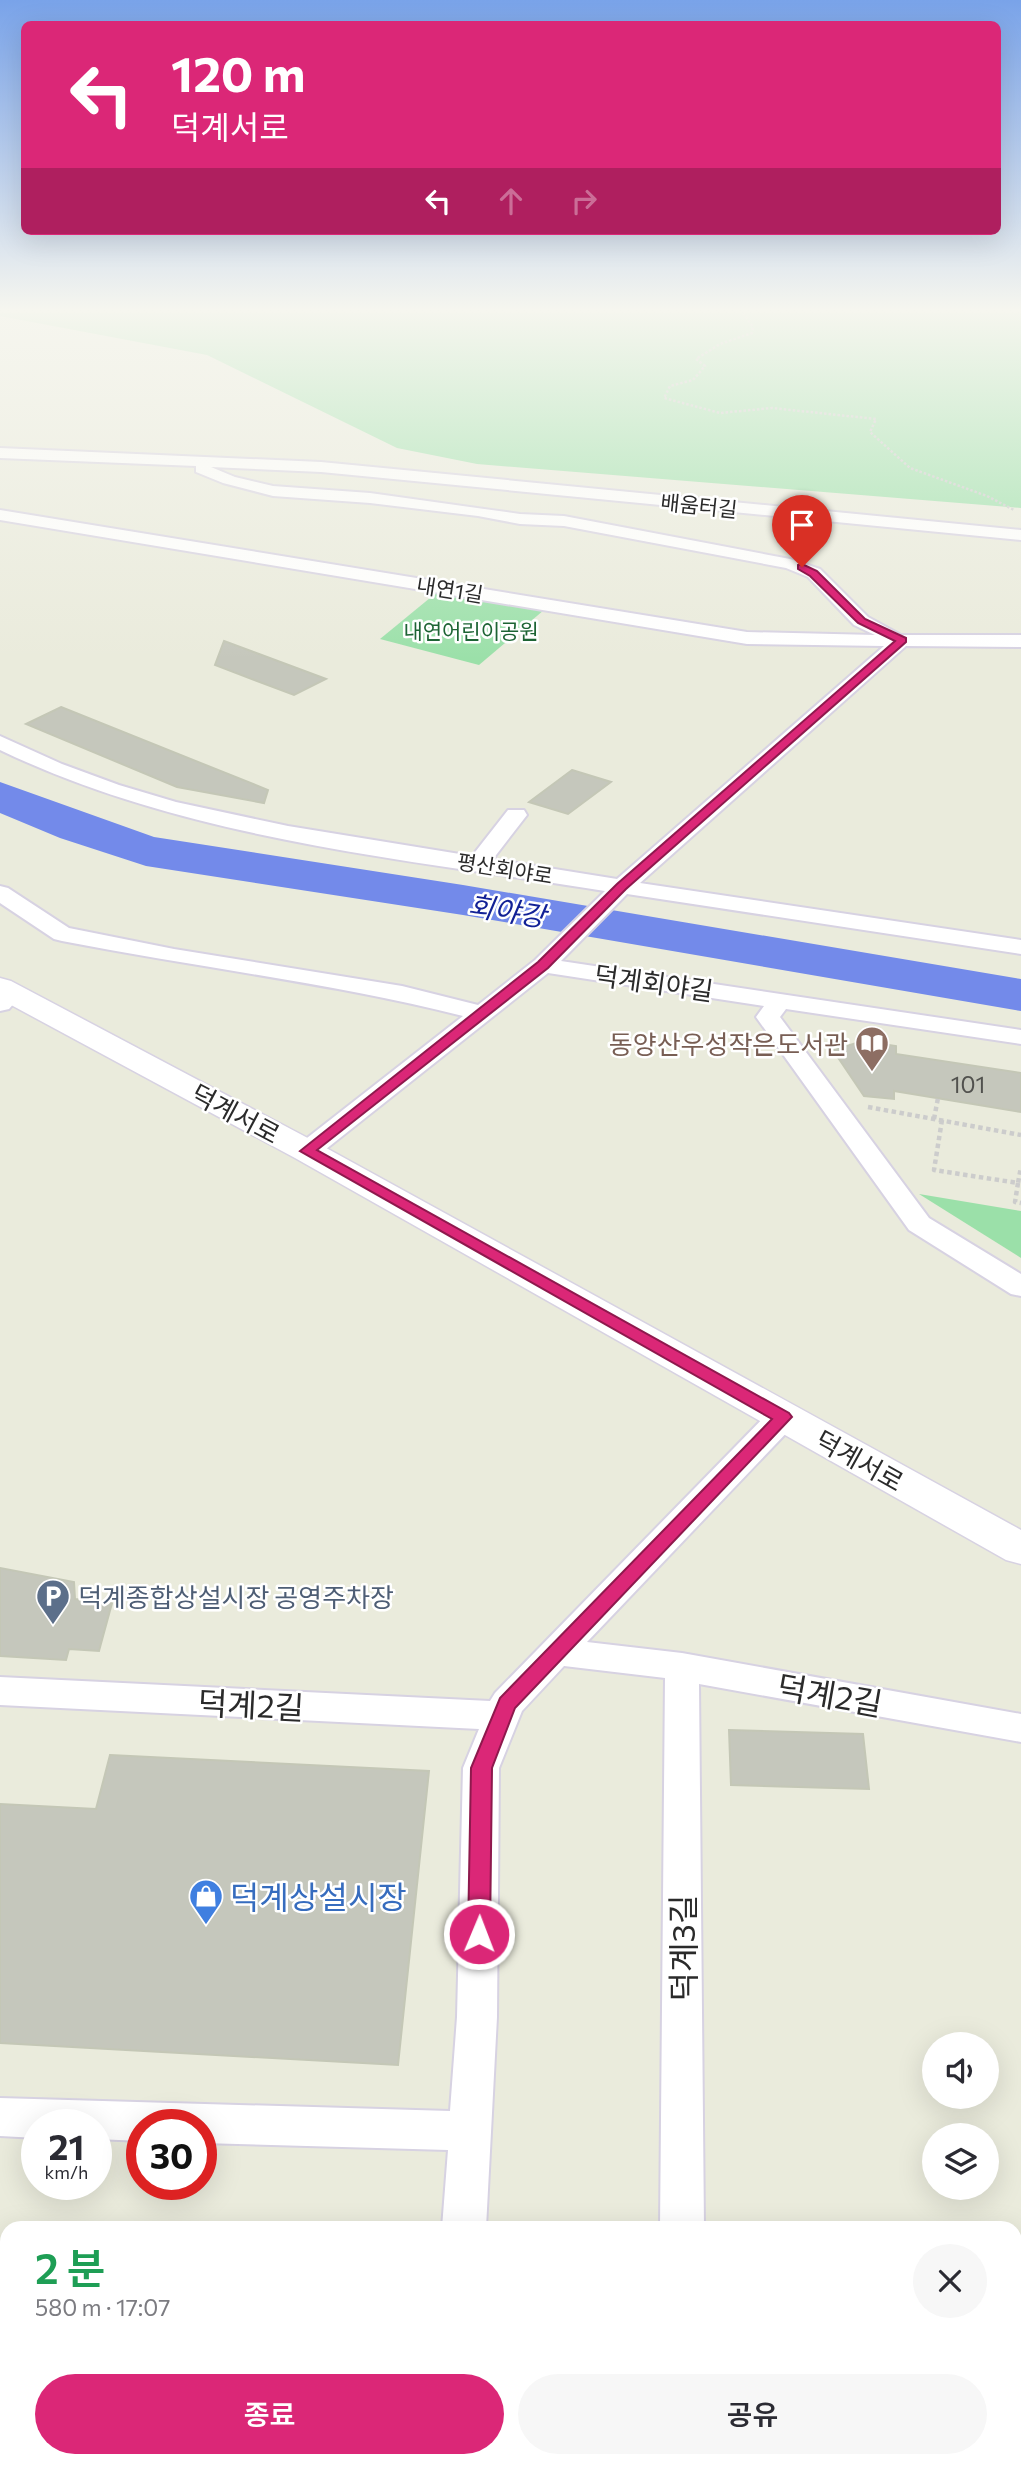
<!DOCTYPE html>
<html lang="ko">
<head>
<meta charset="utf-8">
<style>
  :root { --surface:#fff; --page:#f7f7f7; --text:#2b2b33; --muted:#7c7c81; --accent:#db2777 }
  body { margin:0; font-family:Commissioner,"Noto Sans KR",sans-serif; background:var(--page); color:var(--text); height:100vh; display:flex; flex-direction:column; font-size:26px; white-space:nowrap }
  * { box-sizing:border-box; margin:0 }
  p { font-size:23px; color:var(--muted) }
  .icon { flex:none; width:38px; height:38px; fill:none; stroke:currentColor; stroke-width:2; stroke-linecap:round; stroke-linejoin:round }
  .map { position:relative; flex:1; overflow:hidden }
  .side { position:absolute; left:0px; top:2221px; width:1022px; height:247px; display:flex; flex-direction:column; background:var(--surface); border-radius:21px 21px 0 0; box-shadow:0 7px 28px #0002 }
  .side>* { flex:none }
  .hud { position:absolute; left:21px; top:21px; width:980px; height:214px; border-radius:10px; box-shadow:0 7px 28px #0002; background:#db2777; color:#fff; overflow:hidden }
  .controls { position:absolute; left:922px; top:2032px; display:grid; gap:14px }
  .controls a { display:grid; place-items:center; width:77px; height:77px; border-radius:50%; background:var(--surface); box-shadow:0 7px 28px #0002; font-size:35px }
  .speed { position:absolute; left:21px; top:2109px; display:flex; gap:14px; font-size:35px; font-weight:700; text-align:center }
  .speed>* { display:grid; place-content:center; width:91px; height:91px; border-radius:50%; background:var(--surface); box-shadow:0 7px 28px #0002; line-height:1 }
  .speed small { font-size:18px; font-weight:400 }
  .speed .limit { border:10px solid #d22; background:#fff; color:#111 }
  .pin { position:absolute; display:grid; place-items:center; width:60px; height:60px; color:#fff; margin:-72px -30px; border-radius:50% 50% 50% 0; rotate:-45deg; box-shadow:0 0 7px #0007 }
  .pin .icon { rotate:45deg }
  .me { position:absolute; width:77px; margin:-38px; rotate:1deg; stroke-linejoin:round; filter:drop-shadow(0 0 5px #0008) }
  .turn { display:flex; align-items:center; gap:24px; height:147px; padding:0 35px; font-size:32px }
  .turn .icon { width:91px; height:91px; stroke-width:2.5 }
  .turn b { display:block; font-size:49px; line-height:60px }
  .lanes { display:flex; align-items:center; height:66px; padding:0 35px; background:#0003; justify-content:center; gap:35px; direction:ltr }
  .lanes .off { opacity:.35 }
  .round { display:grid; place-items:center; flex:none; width:74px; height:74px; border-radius:37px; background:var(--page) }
  .head { display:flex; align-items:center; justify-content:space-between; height:119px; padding:0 35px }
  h1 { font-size:42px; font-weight:600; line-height:52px; color:#1e9e55 }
  .primary-button { display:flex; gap:14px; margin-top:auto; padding:14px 35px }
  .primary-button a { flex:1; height:80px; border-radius:42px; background:var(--accent); color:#fff; font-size:28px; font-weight:600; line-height:80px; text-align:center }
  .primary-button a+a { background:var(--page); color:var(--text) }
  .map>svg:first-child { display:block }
  .green { fill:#9be0a9 }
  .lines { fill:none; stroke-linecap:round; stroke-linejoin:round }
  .river { fill:#738aea; fill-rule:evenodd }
  .building { fill:#c5c7bc; stroke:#c4c7b6; stroke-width:2 }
  .minor-casing { stroke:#d7d2e2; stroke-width:4 }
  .tertiary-casing { stroke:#d7d2e2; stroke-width:3 }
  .path-far1 { stroke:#ccc; stroke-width:2.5; stroke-dasharray:2.5 2; stroke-linecap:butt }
  .path { stroke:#ccc; stroke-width:4.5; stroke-dasharray:4.5 3.5; stroke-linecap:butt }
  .minor { fill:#fff; fill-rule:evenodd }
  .tertiary { fill:#fff; fill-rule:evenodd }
  .route { fill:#db2777; stroke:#8e194d; stroke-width:2 }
  .labels { text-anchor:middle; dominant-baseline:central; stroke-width:5; stroke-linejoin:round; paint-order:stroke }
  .far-street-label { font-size:21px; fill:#2a2a2a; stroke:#fff }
  .far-park-label { font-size:21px; fill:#1d6434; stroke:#fff }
  .number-label { font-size:23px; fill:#51514e }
  .street-label { font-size:26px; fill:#2a2a2a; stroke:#fff }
  .education-label { font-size:26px; fill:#785e54; stroke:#fff; text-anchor:end }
  .service-label { font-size:26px; fill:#4e5e75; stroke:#fff; text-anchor:start }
  .water-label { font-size:28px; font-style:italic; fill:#122196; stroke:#fff }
  .near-street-label { font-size:32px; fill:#2a2a2a; stroke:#fff }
  .near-shop-label { font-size:32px; fill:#366cbe; stroke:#fff; text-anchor:start }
</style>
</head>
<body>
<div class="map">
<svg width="1021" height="2467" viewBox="0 0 1021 2467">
  <rect width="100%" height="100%" fill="#eaebdc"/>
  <g class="green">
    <polygon points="0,313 1021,313 1021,508 477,464 397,448 207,355 0,316"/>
    <polygon points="436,593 544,610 479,665 380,639"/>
    <polygon points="919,1194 1021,1211 1021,1258"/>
  </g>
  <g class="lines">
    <polygon class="river" points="0,782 154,837 463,885 1021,979 1021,1011 463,915 146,866 60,838 0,813"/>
  </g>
  <g class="building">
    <polygon points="224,641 326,679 294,695 215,665"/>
    <polygon points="61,707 268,790 264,803 177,787 26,724"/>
    <polygon points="572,770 611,782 568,814 529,802"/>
    <polygon points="863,1041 896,1046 896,1054 1021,1073 1021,1112 894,1091 894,1099 864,1096 833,1050"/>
    <polygon points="0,1568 74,1582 75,1599 112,1603 99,1651 69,1649 66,1660 0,1656"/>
    <polygon points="729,1730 863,1734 869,1789 731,1785"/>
    <polygon points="110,1755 429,1771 398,2065 0,2043 0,1804 96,1809"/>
  </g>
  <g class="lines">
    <g class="minor-casing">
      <g id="minor">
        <path d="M0 448 321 462 1021 530V540L321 472 211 467 235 477 273 486 370 493 520 514 564 516 790 559 820 569 868 617 901 635H1021V647L906 646 640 883 1021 940V954L627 894 561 961 1021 1030V1044L786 1009 780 1017 929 1218 1021 1274V1296L1011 1294 909 1230 756 1017 764 1006 548 973 316 1157 307 1159 298 1157 294 1151 298 1145 463 1016C332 983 195 967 62 941L54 939 0 903V886L8 888 69 928 174 949 402 986 478 1005 535 960 605 891C401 858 188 840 0 750V736L62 764 119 785 176 802 288 826 472 856 508 810H524L527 815 493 859 617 879 884 646 747 644 0 520V510L747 632 875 635 854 625 808 577 786 568 564 526 520 524 478 516 370 503 273 496 223 483 196 472V466L0 458Z"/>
        <polygon points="11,986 20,988 23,993 9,1009 0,1011 0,990"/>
        <polygon points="783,1406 794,1409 798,1417 794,1425 587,1642 682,1653 1021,1714 1021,1742 699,1684 704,2228 660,2228 665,1678 564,1666 522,1711 499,1768 497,2017 486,2228 442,2228 448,2150 201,2143 201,2124 142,2124 142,2141 96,2139 96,2124 37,2124 37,2138 0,2136 0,2098 450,2111 457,2017 463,1768 479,1729 0,1705 0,1677 490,1701 495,1693 772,1409"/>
        <polygon points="426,2460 472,2460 473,2467 425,2467"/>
        <polygon points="659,2460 705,2460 706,2467 658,2467"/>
      </g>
    </g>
    <g class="tertiary-casing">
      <polygon id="tertiary" points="0,978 11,981 319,1144 1021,1530 1021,1564 1006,1560 295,1158 0,999"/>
    </g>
    <polyline class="path-far1" points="743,313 753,327 752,333 720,344 696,359 705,366 693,380 670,386 664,398 720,413 772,408 876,419 870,432 910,468 987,496 1014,510"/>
    <g class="path">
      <polyline points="868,1107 1021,1135"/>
      <polyline points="934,1119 938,1098"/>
      <polyline points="942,1120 934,1170 1018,1183 1021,1167"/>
      <polyline points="1018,1183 1015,1202 1021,1203"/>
    </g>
    <use href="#minor" class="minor"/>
    <use href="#tertiary" class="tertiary"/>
  </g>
  <linearGradient id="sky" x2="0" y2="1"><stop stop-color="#79a3e9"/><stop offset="0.47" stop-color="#f6f6ef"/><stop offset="1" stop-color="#f6f6ef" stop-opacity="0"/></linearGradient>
  <rect width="1021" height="659" fill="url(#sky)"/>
  <polygon class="route" points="802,564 817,571 865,619 906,638 906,642 626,889 548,968 317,1150 789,1413 792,1417 515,1708 492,1768 490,1934 486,1941 479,1944 471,1941 468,1934 471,1768 500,1698 772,1419 300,1151 538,962 617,884 895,641 858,623 810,576 798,569 798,565"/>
  <defs>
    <g id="library-pin" transform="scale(1.75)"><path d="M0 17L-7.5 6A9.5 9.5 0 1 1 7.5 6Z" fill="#8d6e63" stroke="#fff"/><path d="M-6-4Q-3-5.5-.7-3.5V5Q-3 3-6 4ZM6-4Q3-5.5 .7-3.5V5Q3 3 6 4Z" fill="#fff"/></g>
    <g id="parking-pin" transform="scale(1.75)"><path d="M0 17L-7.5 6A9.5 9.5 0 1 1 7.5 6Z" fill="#5c6f8a" stroke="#fff"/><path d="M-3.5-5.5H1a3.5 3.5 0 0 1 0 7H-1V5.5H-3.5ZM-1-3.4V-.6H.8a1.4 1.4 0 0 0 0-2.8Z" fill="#fff"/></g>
    <g id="shop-pin" transform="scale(1.75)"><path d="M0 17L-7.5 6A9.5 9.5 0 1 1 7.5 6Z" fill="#3f7fe0" stroke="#fff"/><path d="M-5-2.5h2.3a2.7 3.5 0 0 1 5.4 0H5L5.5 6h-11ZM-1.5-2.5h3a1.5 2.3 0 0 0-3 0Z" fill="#fff"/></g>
  </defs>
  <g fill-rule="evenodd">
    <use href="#library-pin" x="872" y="1043"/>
    <use href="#parking-pin" x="53" y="1596"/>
    <use href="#shop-pin" x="206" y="1896"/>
  </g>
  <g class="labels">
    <g class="far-street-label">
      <text transform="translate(699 505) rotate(6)">배움터길</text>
      <text transform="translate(450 589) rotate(9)">내연1길</text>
      <text transform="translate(505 868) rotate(9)">평산회야로</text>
    </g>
    <g class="far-park-label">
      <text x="471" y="630">내연어린이공원</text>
    </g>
    <g class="number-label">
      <text x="968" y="1084">101</text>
    </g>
    <g class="street-label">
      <text transform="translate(654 982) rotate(8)">덕계회야길</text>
      <text transform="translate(236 1113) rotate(28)">덕계서로</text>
      <text transform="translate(860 1460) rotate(29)">덕계서로</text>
    </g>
    <g class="education-label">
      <text x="848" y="1043">동양산우성작은도서관</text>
    </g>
    <g class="service-label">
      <text x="78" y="1596">덕계종합상설시장 공영주차장</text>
    </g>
    <g class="water-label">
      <text transform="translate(507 910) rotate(9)">회야강</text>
    </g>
    <g class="near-street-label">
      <text transform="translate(830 1694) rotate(10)">덕계2길</text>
      <text transform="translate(251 1704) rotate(3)">덕계2길</text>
      <text transform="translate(682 1948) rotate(-90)">덕계3길</text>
    </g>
    <g class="near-shop-label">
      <text x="230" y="1896">덕계상설시장</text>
    </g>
  </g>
</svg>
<div class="controls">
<a><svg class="icon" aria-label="sound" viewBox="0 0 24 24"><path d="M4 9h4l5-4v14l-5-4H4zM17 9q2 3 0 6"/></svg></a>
<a><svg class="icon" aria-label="layers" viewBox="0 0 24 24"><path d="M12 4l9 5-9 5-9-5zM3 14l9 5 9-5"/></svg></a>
</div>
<div class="speed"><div>21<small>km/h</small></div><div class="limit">30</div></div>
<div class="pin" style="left:802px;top:567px;background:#d93025"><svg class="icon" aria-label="arrive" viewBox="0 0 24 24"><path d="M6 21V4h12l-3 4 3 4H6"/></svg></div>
<svg class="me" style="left:479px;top:1934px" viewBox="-20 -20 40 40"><circle r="17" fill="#db2777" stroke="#fff" stroke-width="3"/><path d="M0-11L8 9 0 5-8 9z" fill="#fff"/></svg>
<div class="hud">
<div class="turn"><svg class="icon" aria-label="left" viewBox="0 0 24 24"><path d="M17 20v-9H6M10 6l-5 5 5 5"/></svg><div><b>120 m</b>덕계서로</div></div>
<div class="lanes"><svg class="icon" aria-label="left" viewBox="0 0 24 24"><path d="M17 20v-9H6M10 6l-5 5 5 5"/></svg><svg class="icon off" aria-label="ahead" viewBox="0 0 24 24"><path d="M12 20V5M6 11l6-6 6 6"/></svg><svg class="icon off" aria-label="right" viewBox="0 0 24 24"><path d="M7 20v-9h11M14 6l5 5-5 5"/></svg></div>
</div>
<section class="side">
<div class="head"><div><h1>2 분</h1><p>580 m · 17:07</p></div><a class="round"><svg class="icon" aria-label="close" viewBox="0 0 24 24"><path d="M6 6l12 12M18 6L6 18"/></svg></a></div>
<div class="primary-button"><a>종료</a><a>공유</a></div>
</section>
</div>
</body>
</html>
